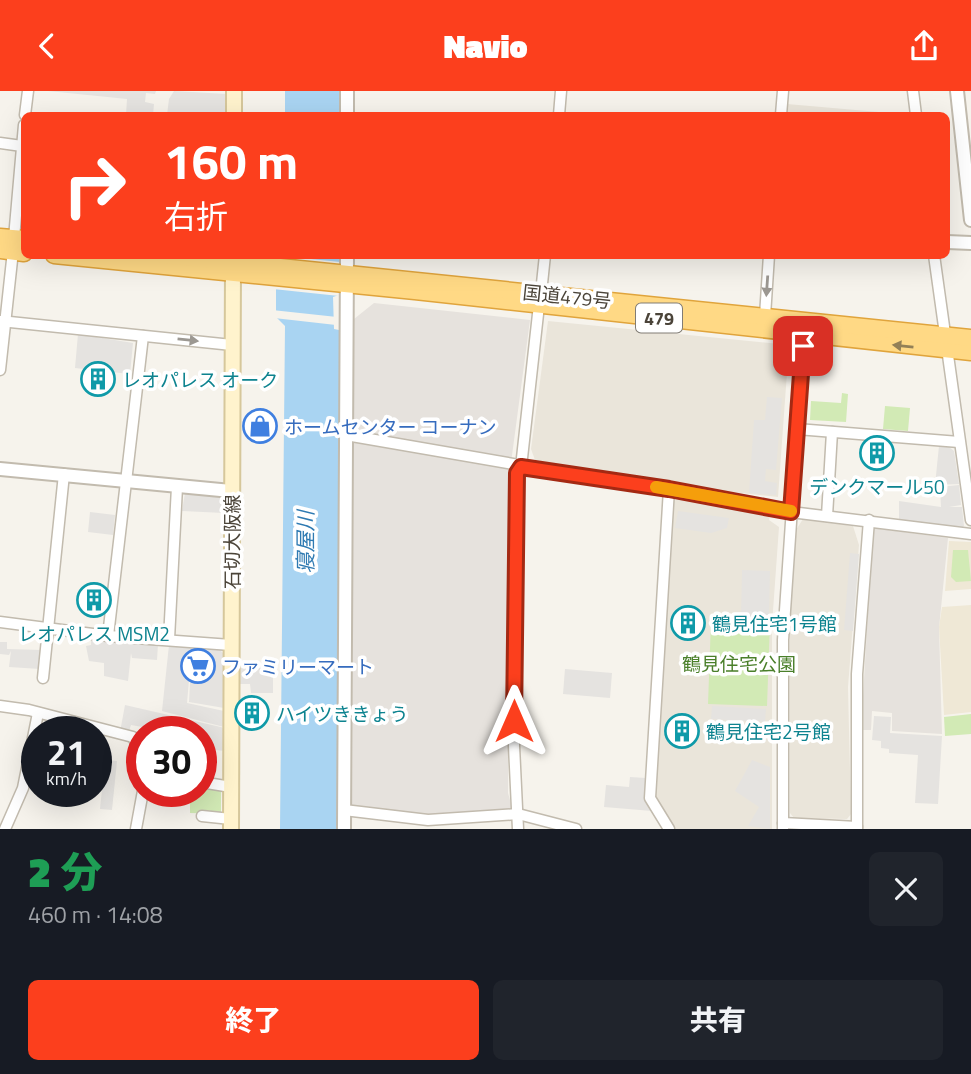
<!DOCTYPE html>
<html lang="ja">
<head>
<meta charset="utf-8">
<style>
  :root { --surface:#171b24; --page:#20242c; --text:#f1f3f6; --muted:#9ea1a6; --accent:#fc3f1d }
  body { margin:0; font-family:"Titillium Web","Noto Sans JP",sans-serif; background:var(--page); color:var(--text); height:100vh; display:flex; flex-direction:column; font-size:26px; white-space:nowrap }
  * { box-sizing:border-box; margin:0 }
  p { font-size:23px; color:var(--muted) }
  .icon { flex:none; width:38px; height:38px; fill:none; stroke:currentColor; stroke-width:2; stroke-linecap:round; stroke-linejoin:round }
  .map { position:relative; height:738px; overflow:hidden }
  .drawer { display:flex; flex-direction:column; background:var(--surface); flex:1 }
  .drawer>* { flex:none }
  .banner { position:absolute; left:21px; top:21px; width:929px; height:147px; border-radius:10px; box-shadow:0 7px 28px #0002; background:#fc3f1d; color:#fff; overflow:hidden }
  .speed { position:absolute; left:21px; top:625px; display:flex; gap:14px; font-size:35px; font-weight:700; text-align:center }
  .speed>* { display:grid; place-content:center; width:91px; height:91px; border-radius:50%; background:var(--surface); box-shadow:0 7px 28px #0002; line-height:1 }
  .speed small { font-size:18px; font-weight:400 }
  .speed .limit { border:10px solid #d22; background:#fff; color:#111 }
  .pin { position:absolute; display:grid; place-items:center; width:60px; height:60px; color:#fff; margin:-30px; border-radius:14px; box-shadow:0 4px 10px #0006 }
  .me { position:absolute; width:77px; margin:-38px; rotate:0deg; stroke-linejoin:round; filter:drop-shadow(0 0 5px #0008) }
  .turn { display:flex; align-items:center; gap:24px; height:147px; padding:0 28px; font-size:32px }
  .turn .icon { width:91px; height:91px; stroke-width:2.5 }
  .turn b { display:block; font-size:49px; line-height:60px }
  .round { display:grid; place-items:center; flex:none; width:74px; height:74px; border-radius:10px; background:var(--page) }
  .head { display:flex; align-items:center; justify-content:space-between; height:119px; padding:0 28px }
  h1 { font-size:42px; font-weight:800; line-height:52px; color:#1e9e55 }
  .action { display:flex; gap:14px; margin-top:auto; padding:14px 28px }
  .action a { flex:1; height:80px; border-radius:10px; background:var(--accent); color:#fff; font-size:28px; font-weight:800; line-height:80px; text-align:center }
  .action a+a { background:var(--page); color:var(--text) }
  header { display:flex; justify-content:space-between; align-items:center; height:91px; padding:0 28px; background:var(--accent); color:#fff; font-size:32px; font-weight:800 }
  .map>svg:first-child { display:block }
  .residential { fill:#eae5da }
  .industrial { fill:#e6e2dd }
  .education { fill:#efe8d6 }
  .green { fill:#d2eab5 }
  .parking { fill:#e5e3e0 }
  .water { fill:#a9d4f2 }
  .pier { fill:#f6f3ec }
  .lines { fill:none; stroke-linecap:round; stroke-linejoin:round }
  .minor-casing { stroke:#c2bbae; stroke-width:13 }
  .tertiary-casing { stroke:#c2bbae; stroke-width:16 }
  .secondary-casing { stroke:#d6c79b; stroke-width:18 }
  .trunk-casing { stroke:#e0a43c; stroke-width:19 }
  .minor { stroke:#fff; stroke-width:10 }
  .tertiary { stroke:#fff; stroke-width:12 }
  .secondary { stroke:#fff3cd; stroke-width:14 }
  .trunk { stroke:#ffd985; stroke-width:16 }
  .oneway { fill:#9c9892 }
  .oneway2 { fill:#938057 }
  .route-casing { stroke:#a42913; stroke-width:18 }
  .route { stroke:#fc3f1d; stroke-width:12 }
  .slow { stroke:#f59e0b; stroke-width:12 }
  .labels { text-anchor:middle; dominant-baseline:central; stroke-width:7; stroke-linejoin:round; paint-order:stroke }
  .shield { fill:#fff; stroke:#817c74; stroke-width:2 }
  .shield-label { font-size:18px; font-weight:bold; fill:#4b4439 }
  .street-label { font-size:19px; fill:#4b4439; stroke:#fff }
  .culture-label { font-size:19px; fill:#0d838f; stroke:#fff; text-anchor:start }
  .shop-label { font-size:19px; fill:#366cbe; stroke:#fff; text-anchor:start }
  .park-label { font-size:19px; fill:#4a7f2a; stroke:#fff }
  .water-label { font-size:21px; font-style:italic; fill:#2e7ab2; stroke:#fff }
</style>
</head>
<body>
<header><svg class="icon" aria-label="back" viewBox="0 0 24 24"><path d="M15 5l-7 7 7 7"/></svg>Navio<svg class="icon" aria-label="share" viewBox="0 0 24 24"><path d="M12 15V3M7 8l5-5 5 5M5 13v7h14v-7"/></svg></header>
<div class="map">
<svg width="971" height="738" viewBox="0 0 971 738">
  <rect width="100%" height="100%" fill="#f6f3ec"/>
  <g class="residential">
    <polygon points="787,13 913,24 786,24"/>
    <polygon points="548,230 789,254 778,406 705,398 535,369 531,358"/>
    <polygon points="682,408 770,421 769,429 779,436 772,534 772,738 675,738 654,706 671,410"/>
    <polygon points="803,428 853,435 859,454 848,596 851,723 847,728 794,727 790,722 790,528 796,439"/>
  </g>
  <g class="industrial">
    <polygon points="374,212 530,229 509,387 508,702 512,716 508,721 436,726 352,715 354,228"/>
    <polygon points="873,437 948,447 939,537 942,643 892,640 892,622 872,620 871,639 861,639"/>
  </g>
  <g class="education">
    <polygon points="949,450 971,451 971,498 945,500"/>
    <polygon points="971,514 971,621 944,624 939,536 942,516"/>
  </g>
  <g class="green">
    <polygon points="842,302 848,303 846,331 810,329 811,310 841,312"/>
    <polygon points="885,315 910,317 908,340 883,338"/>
    <polygon points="953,459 968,459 971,490 956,491 951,486"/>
    <polygon points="711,530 770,531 767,615 708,613"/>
    <polygon points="971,623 971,643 945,645 944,626"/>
    <polygon points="201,694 221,697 221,723 190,722 190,700 201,700"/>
  </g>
  <g class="parking">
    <polygon points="48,0 156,0 155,3 146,2 145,11 154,13 153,24 126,24 127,8"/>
    <polygon points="174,0 227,3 226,24 167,24 169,8"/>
    <polygon points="78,243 133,252 130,283 75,277"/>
    <polygon points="767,306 782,307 776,379 766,378 765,390 777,392 776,404 749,402 754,329 765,329"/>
    <polygon points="939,355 949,356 954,360 959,393 935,394"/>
    <polygon points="959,394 961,414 949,416 962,416 964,435 960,439 899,430 899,410 941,416 940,396"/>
    <polygon points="185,402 218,405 225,411 224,422 182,420"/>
    <polygon points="678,420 729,427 727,437 711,442 675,437"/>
    <polygon points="90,421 115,424 113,444 88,441"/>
    <polygon points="850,462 859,463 853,540 844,539"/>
    <polygon points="742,479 770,480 769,526 741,525"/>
    <polygon points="91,548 158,553 157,569 132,567 131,562 128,590 104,585 104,572 89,570 86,555 91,554"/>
    <polygon points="0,551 7,551 7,558 42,559 40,578 9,576 11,560 9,564 0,563"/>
    <polygon points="169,554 192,555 187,612 224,620 224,636 162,620"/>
    <polygon points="208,558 219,558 225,564 224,617 189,611 190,592 204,592"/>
    <polygon points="240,577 273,577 273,602 251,602 250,593 240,593"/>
    <polygon points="565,578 612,582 610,607 563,603"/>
    <polygon points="125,614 225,637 225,660 206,658 206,649 201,648 201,640 165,640 131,634 128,643 120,641"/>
    <polygon points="712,615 766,618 765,631 711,628"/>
    <polygon points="874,625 891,626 890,642 942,645 938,713 915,712 918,664 889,662 889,658 881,657 881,650 872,649"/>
    <polygon points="105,669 117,670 112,719 100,718"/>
    <polygon points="752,669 770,676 770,738 748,735 759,716 735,700"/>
    <polygon points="630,686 646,687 645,711 652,720 604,716 606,694 629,696"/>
  </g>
  <g class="water">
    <rect x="285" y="0" width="57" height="24"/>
    <polygon points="276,165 339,165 339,204 333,206 334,238 339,239 341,258 338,738 280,738 285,235 277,227 276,219"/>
  </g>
  <g class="pier">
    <polygon points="272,164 340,171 339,205 273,198"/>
    <polygon points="272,219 337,226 336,234 274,227"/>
  </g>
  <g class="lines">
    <g class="minor-casing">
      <g id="minor">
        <polyline points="913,0 916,24"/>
        <polyline points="25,24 28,0"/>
        <polyline points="559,24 561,0"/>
        <polyline points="781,24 783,0"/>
        <polyline points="0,52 22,55"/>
        <polyline points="14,147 24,34"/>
        <polyline points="934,164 971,429"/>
        <polyline points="541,202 545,164"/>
        <polyline points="765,225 769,164"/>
        <polyline points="0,230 232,254"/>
        <polyline points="0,279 13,160"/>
        <polyline points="797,338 959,351"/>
        <polyline points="346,344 791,421 971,443"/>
        <polyline points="669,398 650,707 669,738"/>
        <polyline points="827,425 832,341"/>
        <polyline points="0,531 108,545 231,554"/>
        <polyline points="108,545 143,245"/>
        <polyline points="169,548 177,396"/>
        <polyline points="43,587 64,383"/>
        <polyline points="0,615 29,619 133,646 142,665"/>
        <polyline points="201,691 231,696"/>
        <polyline points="344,719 428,729 518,723 576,738"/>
        <polyline points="202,725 231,728"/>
        <polyline points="783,732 857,736"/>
        <polyline points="5,738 23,697 38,622"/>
        <polyline points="136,738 143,700"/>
        <polyline points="518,738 514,655 517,382 521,376 539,214"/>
        <polyline points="783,738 783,549 804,240"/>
        <polyline points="857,738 857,583 869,429"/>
      </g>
    </g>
    <g class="tertiary-casing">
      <g id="tertiary">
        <polyline points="957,0 971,129"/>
        <polyline points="347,24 347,0"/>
        <polyline points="947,151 971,152"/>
        <polyline points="0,378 231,400"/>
        <polyline points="344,738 347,164"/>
      </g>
    </g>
    <g class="secondary-casing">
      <g id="secondary">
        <polyline points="234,24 234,0"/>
        <polyline points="231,738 233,172"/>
      </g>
    </g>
    <g class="trunk-casing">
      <g id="trunk">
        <polyline points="0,146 24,148"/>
        <polyline points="0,159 24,162"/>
        <polyline points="54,164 415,200 971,261"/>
        <polyline points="163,164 971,247"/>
      </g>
    </g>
    <use href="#minor" class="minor"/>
    <use href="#tertiary" class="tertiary"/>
    <use href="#secondary" class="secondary"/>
    <use href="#trunk" class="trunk"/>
  </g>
  <defs><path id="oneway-solid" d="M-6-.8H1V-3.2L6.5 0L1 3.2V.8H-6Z" transform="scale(1.75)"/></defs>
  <g class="oneway">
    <use href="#oneway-solid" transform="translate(767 195) rotate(94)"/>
    <use href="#oneway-solid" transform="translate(188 249) rotate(6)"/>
  </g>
  <use class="oneway2" href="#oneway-solid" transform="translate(903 255) rotate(-174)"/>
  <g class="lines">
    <g class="route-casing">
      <polyline id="route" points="514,630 517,382 521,376 669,398 791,421 803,255"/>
    </g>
    <use href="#route" class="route"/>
    <polyline class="slow" points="656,396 791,420"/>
  </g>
  <defs>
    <g id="building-ring" transform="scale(1.75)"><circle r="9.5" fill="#fff" stroke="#0f9aa8" stroke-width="1.5"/><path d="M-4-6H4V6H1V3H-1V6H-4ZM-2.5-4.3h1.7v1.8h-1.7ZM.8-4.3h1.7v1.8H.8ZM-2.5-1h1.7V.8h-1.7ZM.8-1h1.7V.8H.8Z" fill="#0f9aa8"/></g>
    <g id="shop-ring" transform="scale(1.75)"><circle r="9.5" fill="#fff" stroke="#3f7fe0" stroke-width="1.5"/><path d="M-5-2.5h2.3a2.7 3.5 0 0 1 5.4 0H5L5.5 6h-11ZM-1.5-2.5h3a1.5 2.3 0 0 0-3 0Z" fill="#3f7fe0"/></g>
    <g id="supermarket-ring" transform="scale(1.75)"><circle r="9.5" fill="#fff" stroke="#3f7fe0" stroke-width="1.5"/><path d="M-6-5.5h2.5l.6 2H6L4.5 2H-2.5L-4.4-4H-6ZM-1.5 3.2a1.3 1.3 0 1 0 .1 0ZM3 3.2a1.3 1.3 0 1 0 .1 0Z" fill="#3f7fe0"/></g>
  </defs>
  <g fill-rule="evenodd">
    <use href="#building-ring" x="98" y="288"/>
    <use href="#shop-ring" x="260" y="335"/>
    <use href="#building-ring" x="877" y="362"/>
    <use href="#building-ring" x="94" y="509"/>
    <use href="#building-ring" x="688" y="532"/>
    <use href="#supermarket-ring" x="198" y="575"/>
    <use href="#building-ring" x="252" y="622"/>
    <use href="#building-ring" x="682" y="640"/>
  </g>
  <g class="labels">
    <rect class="shield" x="636" y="212.5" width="46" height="29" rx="5"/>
    <g class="shield-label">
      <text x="659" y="227">479</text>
    </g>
    <g class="street-label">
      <text transform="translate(567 205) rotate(6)">国道479号</text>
      <text transform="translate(231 451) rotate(-90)">石切大阪線</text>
    </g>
    <g class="culture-label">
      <text x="122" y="288">レオパレス オーク</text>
      <text x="877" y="395" text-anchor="middle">デンクマール50</text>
      <text x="712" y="532">鶴見住宅1号館</text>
      <text x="94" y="542" text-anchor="middle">レオパレス MSM2</text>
      <text x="276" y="622">ハイツききょう</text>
      <text x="706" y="640">鶴見住宅2号館</text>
    </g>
    <g class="shop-label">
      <text x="284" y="335">ホームセンター コーナン</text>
      <text x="222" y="575">ファミリーマート</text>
    </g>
    <g class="park-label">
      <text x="739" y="572">鶴見住宅公園</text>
    </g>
    <g class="water-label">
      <text transform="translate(305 451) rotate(-90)">寝屋川</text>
    </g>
  </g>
</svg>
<div class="speed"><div>21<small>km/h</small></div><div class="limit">30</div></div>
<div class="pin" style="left:803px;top:255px;background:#d93025"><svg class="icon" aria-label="arrive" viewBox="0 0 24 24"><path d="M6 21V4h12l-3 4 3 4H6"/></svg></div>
<svg class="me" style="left:514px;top:630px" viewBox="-20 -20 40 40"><path d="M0-17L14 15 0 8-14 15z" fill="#fc3f1d" stroke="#fff" stroke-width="4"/></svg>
<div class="banner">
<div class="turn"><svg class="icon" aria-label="right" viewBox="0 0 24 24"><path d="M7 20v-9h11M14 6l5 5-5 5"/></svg><div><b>160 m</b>右折</div></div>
</div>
</div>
<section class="drawer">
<div class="head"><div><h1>2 分</h1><p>460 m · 14:08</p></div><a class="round"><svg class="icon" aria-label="close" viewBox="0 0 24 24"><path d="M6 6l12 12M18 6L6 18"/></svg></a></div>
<div class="action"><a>終了</a><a>共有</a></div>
</section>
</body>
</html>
